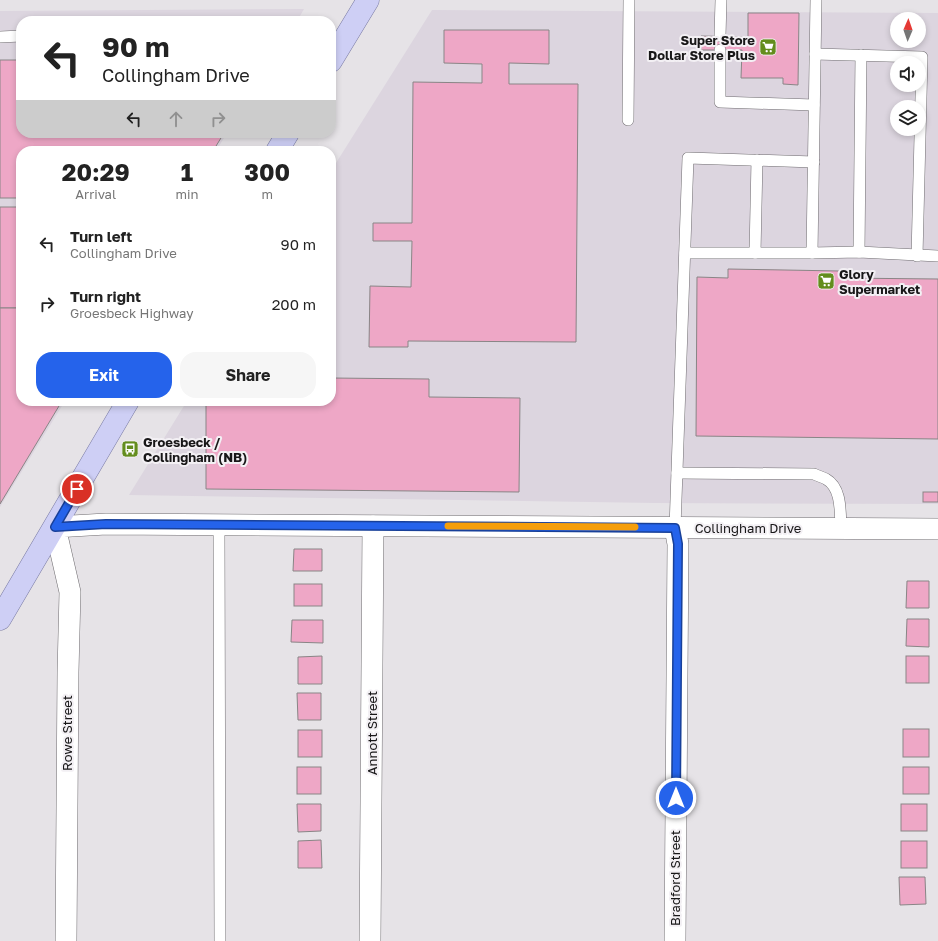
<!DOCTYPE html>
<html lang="en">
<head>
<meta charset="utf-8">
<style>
  :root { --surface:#fff; --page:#f6f6f6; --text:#222; --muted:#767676; --accent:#2563eb }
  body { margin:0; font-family:"Golos Text",sans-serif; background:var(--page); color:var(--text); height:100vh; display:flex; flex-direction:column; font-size:15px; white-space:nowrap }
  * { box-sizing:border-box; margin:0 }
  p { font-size:13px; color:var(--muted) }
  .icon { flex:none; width:22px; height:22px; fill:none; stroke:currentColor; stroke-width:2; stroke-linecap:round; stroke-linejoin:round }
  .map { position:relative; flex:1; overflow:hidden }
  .details { position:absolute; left:16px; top:146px; width:320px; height:260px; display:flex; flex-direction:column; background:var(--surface); border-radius:16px; box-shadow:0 2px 6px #0003 }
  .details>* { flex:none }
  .hud { position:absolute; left:16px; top:16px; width:320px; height:122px; border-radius:16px; box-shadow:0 2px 6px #0003; background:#fff; color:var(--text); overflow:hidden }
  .needle { width:26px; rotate:2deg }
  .fabs { position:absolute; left:890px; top:12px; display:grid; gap:8px }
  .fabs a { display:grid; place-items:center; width:36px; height:36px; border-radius:50%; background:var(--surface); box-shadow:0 2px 6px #0003; font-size:20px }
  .pin { position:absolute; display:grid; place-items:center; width:34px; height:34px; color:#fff; margin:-17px; border:2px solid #fff; border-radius:50%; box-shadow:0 1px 4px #0007 }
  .me { position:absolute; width:44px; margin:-22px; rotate:0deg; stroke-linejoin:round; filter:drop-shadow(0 0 3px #0008) }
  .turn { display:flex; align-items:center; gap:14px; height:84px; padding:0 20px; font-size:18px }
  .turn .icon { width:52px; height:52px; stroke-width:2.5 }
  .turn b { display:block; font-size:28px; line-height:34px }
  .lanes { display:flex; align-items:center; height:38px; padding:0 20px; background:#0003; justify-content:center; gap:20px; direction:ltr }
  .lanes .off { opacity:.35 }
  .eta { display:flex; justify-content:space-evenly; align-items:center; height:68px; text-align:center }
  .eta b { font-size:24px; font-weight:700; line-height:28px }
  .primary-button { display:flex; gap:8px; margin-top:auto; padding:8px 20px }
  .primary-button a { flex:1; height:46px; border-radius:16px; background:var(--accent); color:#fff; font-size:16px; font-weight:700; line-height:46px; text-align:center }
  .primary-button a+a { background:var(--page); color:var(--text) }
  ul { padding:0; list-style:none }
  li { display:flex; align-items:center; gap:12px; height:60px; padding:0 20px }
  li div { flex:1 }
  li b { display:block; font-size:15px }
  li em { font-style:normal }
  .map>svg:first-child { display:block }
  .built { fill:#dcd5df; fill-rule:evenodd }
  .building { fill:#eea7c6; stroke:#898586 }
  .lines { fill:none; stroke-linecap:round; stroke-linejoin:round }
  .lane-casing { stroke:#6f6c70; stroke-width:12 }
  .street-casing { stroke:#6f6c70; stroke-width:22 }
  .primary-casing { stroke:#797aa3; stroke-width:23 }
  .lane { stroke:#fff; stroke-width:11 }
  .street { stroke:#fff; stroke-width:21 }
  .primary { stroke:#cecff5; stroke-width:22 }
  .route-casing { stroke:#184099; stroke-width:10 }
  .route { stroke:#2563eb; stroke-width:7 }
  .slow { stroke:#f59e0b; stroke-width:7 }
  .labels { text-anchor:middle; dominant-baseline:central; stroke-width:4; stroke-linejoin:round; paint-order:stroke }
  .poi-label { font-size:13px; font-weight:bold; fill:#181718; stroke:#f3f0f4; text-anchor:start }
  .street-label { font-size:13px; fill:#181718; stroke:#f3f0f4 }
</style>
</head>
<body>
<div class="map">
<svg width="938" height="941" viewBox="0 0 938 941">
  <rect width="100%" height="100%" fill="#e6e3e7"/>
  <g class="built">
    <polygon points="304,9 297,21 21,21 21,133 227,133 216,151 21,151 21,401 65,401 0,507 0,11"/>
    <path d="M432 10 938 13V504L655 503 129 495 187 401H331V171ZM897 19H919V41H897ZM897 63H919V85H897ZM897 107H919V129H897Z"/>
  </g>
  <g class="building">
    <polygon points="748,13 799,13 798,85 783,84 783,78 741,78 742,50 701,50 701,36 748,37"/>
    <polygon points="444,30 549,30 549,64 509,63 509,84 578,84 576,342 408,341 408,347 369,347 370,286 411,287 412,241 373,241 373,223 412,223 413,82 482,83 482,64 444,63"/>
    <polygon points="0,60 21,60 21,133 224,133 213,151 21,151 21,198 0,198"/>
    <rect x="0" y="207" width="21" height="101"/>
    <polygon points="728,269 840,271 840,278 938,279 938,439 696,436 697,277 728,278"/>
    <polygon points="0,308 21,308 21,401 62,401 0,504"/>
    <polygon points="331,378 429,379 429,397 520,398 519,492 206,489 206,401 331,401"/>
    <rect x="923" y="492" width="15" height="10"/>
    <polygon points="294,549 322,549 322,571 293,571"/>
    <polygon points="907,581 929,581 929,608 906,608"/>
    <rect x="294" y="584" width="28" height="22"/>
    <polygon points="907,619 929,619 929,647 906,646"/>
    <polygon points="292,620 323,620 323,643 291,642"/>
    <polygon points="322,656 322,684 298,684 298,657"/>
    <rect x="906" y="656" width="23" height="27"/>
    <polygon points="297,693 321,693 321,720 298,720"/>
    <rect x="903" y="729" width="26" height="28"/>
    <rect x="298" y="730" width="24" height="27"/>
    <rect x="297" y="767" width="24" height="27"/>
    <rect x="903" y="767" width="26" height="27"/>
    <polygon points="297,804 321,804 321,831 298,832"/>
    <rect x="901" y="804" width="26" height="27"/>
    <polygon points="321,840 322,868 298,868 298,841"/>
    <rect x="901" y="841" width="26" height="27"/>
    <polygon points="899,877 925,877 926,904 900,905"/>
  </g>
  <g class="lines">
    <g class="lane-casing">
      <g id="lane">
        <polyline points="816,0 812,253 859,252 938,256"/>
        <polyline points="720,36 721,0"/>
        <polyline points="0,37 21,36"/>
        <polyline points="720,50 720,102 814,105"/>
        <polyline points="815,54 922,57 917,256"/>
        <polyline points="628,120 629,0"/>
        <polyline points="859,252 861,55"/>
        <polyline points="685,253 812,253"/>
        <polyline points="755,253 757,160"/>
        <path d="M677 473 814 474C818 476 822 477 826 479 842 488 840 512 841 528"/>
        <polyline points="219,525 220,941"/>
        <polyline points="675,528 688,158 814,162"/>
      </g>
    </g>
    <g class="street-casing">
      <g id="street">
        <polyline points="66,941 68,672 70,592 55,527 106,524 938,529"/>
        <polyline points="370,941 373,526"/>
        <polyline points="675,941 678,544 675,528"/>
      </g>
    </g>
    <g class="primary-casing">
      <g id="primary">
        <polyline points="331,61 368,0"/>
        <polyline points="277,151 288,133"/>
        <polyline points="0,619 128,401"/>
      </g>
    </g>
    <use href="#lane" class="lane"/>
    <use href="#street" class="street"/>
    <use href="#primary" class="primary"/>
  </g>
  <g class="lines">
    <g class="route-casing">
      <polyline id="route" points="77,489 55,527 106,524 675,528 678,544 676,798"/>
    </g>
    <use href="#route" class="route"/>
    <polyline class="slow" points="448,526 635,527"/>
  </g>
  <defs>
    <g id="supermarket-square" transform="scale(0.9)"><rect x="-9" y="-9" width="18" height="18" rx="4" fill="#638d1d" stroke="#f3f0f4"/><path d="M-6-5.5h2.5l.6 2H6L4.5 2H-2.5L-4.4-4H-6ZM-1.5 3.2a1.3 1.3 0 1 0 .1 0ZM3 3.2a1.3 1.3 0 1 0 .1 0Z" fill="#fff"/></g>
    <g id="bus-square" transform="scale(0.9)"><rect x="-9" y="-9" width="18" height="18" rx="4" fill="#638d1d" stroke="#f3f0f4"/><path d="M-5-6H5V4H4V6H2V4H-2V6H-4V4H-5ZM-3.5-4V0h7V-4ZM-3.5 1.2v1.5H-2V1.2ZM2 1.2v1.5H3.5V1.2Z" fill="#fff"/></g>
  </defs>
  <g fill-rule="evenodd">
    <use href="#supermarket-square" x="768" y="47"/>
    <use href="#supermarket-square" x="826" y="281"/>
    <use href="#bus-square" x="130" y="449"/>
  </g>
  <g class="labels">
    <g class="poi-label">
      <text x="755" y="40" text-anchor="end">Super Store<tspan x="755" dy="15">Dollar Store Plus</tspan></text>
      <text x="839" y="274">Glory<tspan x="839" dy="15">Supermarket</tspan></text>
      <text x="143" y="442">Groesbeck /<tspan x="143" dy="15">Collingham (NB)</tspan></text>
    </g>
    <g class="street-label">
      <text x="748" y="528">Collingham Drive</text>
      <text transform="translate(67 733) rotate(-90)">Rowe Street</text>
      <text transform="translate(372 733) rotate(-90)">Annott Street</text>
      <text transform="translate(675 878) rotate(-90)">Bradford Street</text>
    </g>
  </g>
</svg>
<div class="fabs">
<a><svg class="needle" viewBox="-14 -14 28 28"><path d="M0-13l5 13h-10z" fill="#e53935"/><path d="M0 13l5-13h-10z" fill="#767676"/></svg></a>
<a><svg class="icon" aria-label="sound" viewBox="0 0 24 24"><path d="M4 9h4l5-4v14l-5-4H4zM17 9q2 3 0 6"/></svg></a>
<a><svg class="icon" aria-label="layers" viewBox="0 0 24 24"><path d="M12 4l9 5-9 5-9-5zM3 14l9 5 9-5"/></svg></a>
</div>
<div class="pin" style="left:77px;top:489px;background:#d93025"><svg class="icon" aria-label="arrive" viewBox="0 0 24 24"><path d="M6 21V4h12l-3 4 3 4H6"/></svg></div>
<svg class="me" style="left:676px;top:798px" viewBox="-20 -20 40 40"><circle r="17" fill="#2563eb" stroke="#fff" stroke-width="3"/><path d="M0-11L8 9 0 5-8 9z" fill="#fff"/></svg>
<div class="hud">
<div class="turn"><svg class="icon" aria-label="left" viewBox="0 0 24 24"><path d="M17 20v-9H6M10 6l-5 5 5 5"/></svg><div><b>90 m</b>Collingham Drive</div></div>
<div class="lanes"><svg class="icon" aria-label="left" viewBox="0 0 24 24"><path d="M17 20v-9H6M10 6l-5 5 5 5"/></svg><svg class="icon off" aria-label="ahead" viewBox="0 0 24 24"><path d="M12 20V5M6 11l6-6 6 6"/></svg><svg class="icon off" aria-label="right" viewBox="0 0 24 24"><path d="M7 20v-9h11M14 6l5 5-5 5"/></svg></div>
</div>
<section class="details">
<div class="eta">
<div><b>20:29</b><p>Arrival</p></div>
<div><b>1</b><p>min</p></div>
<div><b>300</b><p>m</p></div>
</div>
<ul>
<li><svg class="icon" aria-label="left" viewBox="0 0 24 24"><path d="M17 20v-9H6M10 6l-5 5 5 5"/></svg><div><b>Turn left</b><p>Collingham Drive</p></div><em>90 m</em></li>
<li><svg class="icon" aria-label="right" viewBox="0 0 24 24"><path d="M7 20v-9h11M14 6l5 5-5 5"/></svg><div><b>Turn right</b><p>Groesbeck Highway</p></div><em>200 m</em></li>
</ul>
<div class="primary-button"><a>Exit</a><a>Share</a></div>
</section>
</div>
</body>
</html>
